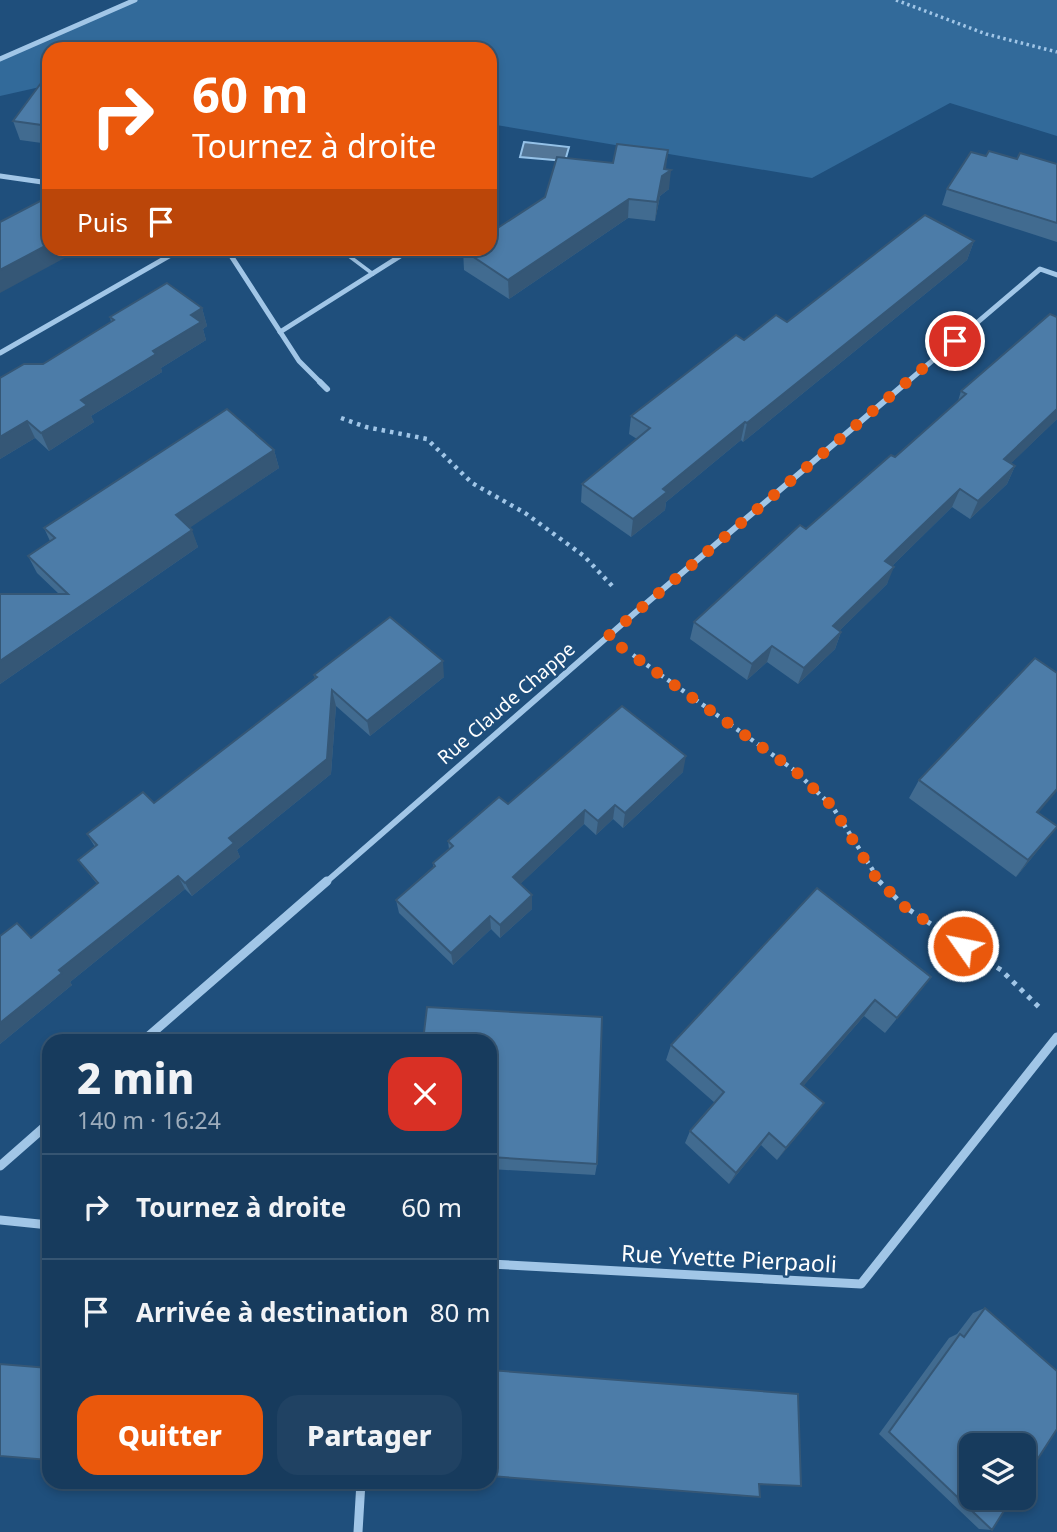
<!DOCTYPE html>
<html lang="fr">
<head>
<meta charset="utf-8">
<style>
  :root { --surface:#173b5d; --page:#204263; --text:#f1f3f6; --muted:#9eadbc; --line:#365572; --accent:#ea580c }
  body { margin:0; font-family:"Noto Sans",sans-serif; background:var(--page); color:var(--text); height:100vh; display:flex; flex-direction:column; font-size:26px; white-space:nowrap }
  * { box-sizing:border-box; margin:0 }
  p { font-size:23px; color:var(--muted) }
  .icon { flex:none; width:38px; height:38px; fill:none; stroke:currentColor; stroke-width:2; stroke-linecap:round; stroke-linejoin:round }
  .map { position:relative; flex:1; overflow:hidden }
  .side { position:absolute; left:42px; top:1034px; width:455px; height:455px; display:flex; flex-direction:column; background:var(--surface); border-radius:21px; box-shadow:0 4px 10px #0003,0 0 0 2px var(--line) }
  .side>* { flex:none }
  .hud { position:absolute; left:42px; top:42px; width:455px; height:214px; border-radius:21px; box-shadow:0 4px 10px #0003,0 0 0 2px var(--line); background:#ea580c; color:#fff; overflow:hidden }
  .buttons { position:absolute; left:959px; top:1433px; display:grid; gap:14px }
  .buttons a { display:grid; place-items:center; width:77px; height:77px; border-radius:14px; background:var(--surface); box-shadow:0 4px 10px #0003,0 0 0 2px var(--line); font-size:35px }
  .pin { position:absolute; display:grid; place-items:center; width:60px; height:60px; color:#fff; margin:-30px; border:4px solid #fff; border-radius:50%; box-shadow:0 2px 7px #0007 }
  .me { position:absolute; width:77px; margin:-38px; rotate:303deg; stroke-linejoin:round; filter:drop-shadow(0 0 5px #0008) }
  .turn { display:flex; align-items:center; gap:24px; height:147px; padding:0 35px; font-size:32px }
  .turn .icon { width:91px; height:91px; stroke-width:2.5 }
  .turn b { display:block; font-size:49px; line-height:60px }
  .then { display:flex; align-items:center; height:66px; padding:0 35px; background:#0003; gap:14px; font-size:26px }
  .round { display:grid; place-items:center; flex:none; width:74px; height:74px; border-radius:21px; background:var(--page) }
  .overview { display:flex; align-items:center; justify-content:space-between; height:119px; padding:0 35px }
  h1 { font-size:42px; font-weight:800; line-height:52px }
  .primary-button { display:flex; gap:14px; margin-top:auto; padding:14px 35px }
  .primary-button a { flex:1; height:80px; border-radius:21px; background:var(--accent); color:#fff; font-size:28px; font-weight:800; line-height:80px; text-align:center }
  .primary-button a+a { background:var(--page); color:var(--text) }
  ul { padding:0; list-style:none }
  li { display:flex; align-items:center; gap:21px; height:105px; padding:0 35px; border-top:2px solid var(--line) }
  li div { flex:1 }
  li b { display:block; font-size:26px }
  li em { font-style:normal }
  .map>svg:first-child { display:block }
  .green { fill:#326a9a }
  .water { fill:#537697; stroke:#95c2e8; stroke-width:2 }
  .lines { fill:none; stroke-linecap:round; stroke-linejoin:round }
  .path-far2 { stroke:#a1c6e7; stroke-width:3.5; stroke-dasharray:2.5 3.5; stroke-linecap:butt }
  .path-far1 { stroke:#a1c6e7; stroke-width:4.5; stroke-dasharray:3.5 5; stroke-linecap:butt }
  .path { stroke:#a1c6e7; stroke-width:5; stroke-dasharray:4.5 6; stroke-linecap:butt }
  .service { stroke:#a1c6e7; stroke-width:3.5 }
  .minor-far2 { stroke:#a1c6e7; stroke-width:5 }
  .minor-far1 { stroke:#a1c6e7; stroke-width:6 }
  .minor { stroke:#a1c6e7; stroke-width:9 }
  .wall { fill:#416b90 }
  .shaded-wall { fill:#355776 }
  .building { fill:#4c7ca8; stroke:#355776; stroke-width:2 }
  .route { stroke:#ea580c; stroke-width:12; stroke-dasharray:0 21.6 }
  .labels { text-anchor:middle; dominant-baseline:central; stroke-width:5; stroke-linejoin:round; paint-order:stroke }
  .street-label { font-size:19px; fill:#fff; stroke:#1f4f7c }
  .near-street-label { font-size:23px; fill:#fff; stroke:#1f4f7c }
</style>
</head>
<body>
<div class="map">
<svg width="1057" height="1532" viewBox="0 0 1057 1532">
  <rect width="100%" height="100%" fill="#1f4f7c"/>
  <polygon class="green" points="135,0 1057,0 1057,136 950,103 812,178 490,124 490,49 194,49 168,41 147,49 49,49 49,85 0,96 0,59"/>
  <polygon class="water" points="524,142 569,147 565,161 520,157"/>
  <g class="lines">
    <polyline class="path-far2" points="896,0 986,34 1057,52"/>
    <g class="path-far1">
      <polyline points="341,418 366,427 427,439 472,483 525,513 584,556 615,589"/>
      <polyline points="633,655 794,770 832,806 881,883"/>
    </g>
    <polyline class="path" points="879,881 905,907 1001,970 1042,1010"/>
    <g class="service">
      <polyline points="304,248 349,256 373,274"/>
      <polyline points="229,254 252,248"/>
    </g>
    <g class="minor-far2">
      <polyline points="0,59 135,0"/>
      <polyline points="0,176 49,183"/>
      <polyline points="226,248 299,361 322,384"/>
      <polyline points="280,332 402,255"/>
      <polyline points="0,353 183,248"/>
      <polyline points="905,384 1040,269 1057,275"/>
    </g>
    <g class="minor-far1">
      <polyline points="320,382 327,389"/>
      <polyline points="325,883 636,612 907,382"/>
    </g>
    <g class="minor">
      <polyline points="143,1041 327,881"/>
      <polyline points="0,1166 49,1123"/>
      <polyline points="0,1220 49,1225"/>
      <polyline points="490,1264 861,1284 1057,1037"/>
      <polyline points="358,1532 361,1482"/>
    </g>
  </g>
  <g class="wall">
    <polygon points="49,80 49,144 20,140 13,121"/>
    <polygon points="986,156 1057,164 1057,242 942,205 947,189"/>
    <polygon points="665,169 669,189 660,196 655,221 628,218 509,299 464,270 463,250"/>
    <polygon points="974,241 967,260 743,442 741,440 666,502 665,510 631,537 581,502 582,484 637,439 629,434 631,416 744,340"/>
    <polygon points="202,308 207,326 203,329 206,340 161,368 162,372 91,416 94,422 49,451 35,438 0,459 0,378 43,364 111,322 110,317"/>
    <polygon points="1057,317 1057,419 1011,463 1015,466 1007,484 970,519 952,507 892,566 887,584 839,631 841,632 835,649 798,684 767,662 747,680 690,639 694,622 895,457 958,401 961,391"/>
    <polygon points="274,450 279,468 190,527 198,547 0,684 0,594 59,594 37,573 28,556 50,541 44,528"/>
    <polygon points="314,675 444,677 370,736 336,706 331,774 237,850 240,857 192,896 185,889 70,982 72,985 0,1044 0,936 31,938 97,884 78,860 95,847 87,834 154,803 315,679"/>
    <polygon points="683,772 623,828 613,819 596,835 584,824 520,884 532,895 532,909 500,938 491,929 453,965 399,913 396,900 433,867 433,863 449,849 448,841 508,804"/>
    <polygon points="919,780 1039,813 1044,843 1016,877 909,798"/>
    <polygon points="931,977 885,1033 864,1016 803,1086 824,1103 777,1160 761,1145 729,1184 685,1143 690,1131 715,1103 666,1060 671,1045"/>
    <polygon points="490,1041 597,1164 595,1175 490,1169"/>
    <polygon points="985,1308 992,1530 979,1529 879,1434 949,1338 957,1334 973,1313"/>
    <polygon points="490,1370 801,1486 759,1484 760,1497 753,1497 490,1476"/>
  </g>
  <g class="shaded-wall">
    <polygon points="668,150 666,169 671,170 669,189 660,196 655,221 657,202"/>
    <polygon points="629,199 628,218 509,299 508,280"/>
    <polygon points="974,241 967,260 743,442 747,423"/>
    <polygon points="49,244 49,248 83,248 0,293 0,270"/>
    <polygon points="202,308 207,326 203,329 206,340 161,368 162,372 91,416 94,422 49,451 41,433 81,400 153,351 191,315"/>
    <polygon points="1057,409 1057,419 996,478 1004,459"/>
    <polygon points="27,421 35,438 0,459 0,437"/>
    <polygon points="745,422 741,440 666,502 665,510 631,537 633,519 663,489"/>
    <polygon points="274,450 279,468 182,533 176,515"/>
    <polygon points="1015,466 1007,484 970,519 978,501"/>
    <polygon points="960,489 952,507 879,579 885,561"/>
    <polygon points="192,530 198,547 0,684 0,661"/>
    <polygon points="894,567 887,584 827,643 833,626"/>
    <polygon points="841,632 835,649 798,684 804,668"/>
    <polygon points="772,646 767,662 747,680 752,664"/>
    <polygon points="443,661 444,677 370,736 367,721"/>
    <polygon points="332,690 336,706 331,774 237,850 240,857 192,896 185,883 229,838"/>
    <polygon points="686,756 683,772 623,828 625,813"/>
    <polygon points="1057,789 1057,791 1025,829 1037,812"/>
    <polygon points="615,805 613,819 596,835 598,821"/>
    <polygon points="585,810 584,824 513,891 513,877"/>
    <polygon points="1057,827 1044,843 1016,877 1028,860"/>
    <polygon points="178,876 185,889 70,982 72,985 0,1044 0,1023 59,970"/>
    <polygon points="532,895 532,909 500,938 500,925"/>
    <polygon points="490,916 491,929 453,965 451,953"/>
    <polygon points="875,1000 864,1016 793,1098 801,1084"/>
    <polygon points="824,1103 814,1116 777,1160 786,1148"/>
    <polygon points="769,1133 761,1145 729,1184 736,1173"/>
  </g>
  <g class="building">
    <polygon points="44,79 49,80 49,126 13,121"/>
    <polygon points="617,144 668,150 664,169 671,170 662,176 657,202 629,199 508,280 463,250 466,248 490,248 490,233 545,197 557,157 613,163"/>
    <polygon points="989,151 1017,159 1020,153 1057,164 1057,223 947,189 971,152 986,156"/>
    <polygon points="42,200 49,201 49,244 0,270 0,222"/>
    <polygon points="925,215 974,241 747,423 745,422 663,489 667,492 633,519 582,484 650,428 631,416 736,335 744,340 776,315 787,322"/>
    <polygon points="167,283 202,308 191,315 201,322 153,351 156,354 81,400 87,405 41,433 27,421 0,437 0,378 24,364 43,364 114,320 110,317"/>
    <polygon points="1050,314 1057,317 1057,409 1004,459 1015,466 978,501 960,489 885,561 894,567 833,626 841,632 804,668 772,646 752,664 694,622 800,525 806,529 891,455 895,457 966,394 961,391"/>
    <polygon points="227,409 274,450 176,515 192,530 0,661 0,594 68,594 28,556 55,538 44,528"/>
    <polygon points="390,617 443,661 367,721 332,690 327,759 229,838 234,843 185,883 178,876 59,970 62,973 0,1023 0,936 17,923 31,938 98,883 78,860 97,845 87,834 143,792 154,803 317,677 314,675"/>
    <polygon points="1035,658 1057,673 1057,789 1037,812 1057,826 1057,827 1028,860 919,780"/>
    <polygon points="622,706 686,756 625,813 615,805 598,821 585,810 513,877 532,895 500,925 490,916 451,953 396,900 435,866 433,863 453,846 448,841 499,797 508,804"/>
    <polygon points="817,888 931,977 897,1018 875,1000 801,1084 824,1103 786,1148 769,1133 736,1173 690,1131 724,1092 671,1045"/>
    <polygon points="427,1007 602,1017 597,1164 490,1157 490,1041 423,1041"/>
    <polygon points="985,1308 1057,1371 1057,1429 1024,1480 1024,1446 971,1446 971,1498 1012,1498 992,1530 889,1432 960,1334 964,1337"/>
    <polygon points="0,1364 49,1368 49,1460 0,1456"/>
    <polygon points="490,1370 798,1394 801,1486 759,1484 760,1497 490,1476"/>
  </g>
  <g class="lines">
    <polyline class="route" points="955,341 607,637 794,770 832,806 876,878 905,907 963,946"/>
  </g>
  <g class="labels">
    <g class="street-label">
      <text transform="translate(506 703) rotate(-41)">Rue Claude Chappe</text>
    </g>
    <g class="near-street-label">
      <text transform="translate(729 1258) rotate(3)">Rue Yvette Pierpaoli</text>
    </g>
  </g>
</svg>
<div class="buttons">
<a><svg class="icon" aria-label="layers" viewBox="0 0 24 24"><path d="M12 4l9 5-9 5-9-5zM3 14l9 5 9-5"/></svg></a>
</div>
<div class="pin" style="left:955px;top:341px;background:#d93025"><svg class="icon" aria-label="arrive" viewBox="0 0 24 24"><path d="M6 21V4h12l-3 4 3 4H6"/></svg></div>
<svg class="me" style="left:963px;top:946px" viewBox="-20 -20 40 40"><circle r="17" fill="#ea580c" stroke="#fff" stroke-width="3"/><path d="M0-11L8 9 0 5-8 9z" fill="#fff"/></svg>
<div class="hud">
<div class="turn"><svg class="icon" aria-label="right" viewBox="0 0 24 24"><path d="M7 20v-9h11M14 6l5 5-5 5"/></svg><div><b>60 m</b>Tournez à droite</div></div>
<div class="then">Puis<svg class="icon" aria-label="arrive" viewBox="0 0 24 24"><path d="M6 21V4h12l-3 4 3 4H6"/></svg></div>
</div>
<section class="side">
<div class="overview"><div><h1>2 min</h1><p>140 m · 16:24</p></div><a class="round" style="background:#d93025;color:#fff"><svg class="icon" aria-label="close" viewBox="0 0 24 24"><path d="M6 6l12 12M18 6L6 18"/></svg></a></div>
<ul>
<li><svg class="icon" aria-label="right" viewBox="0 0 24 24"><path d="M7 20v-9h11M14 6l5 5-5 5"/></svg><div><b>Tournez à droite</b></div><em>60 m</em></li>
<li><svg class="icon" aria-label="arrive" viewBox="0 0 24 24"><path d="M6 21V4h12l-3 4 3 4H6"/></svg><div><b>Arrivée à destination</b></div><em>80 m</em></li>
</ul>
<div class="primary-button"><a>Quitter</a><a>Partager</a></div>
</section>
</div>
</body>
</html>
